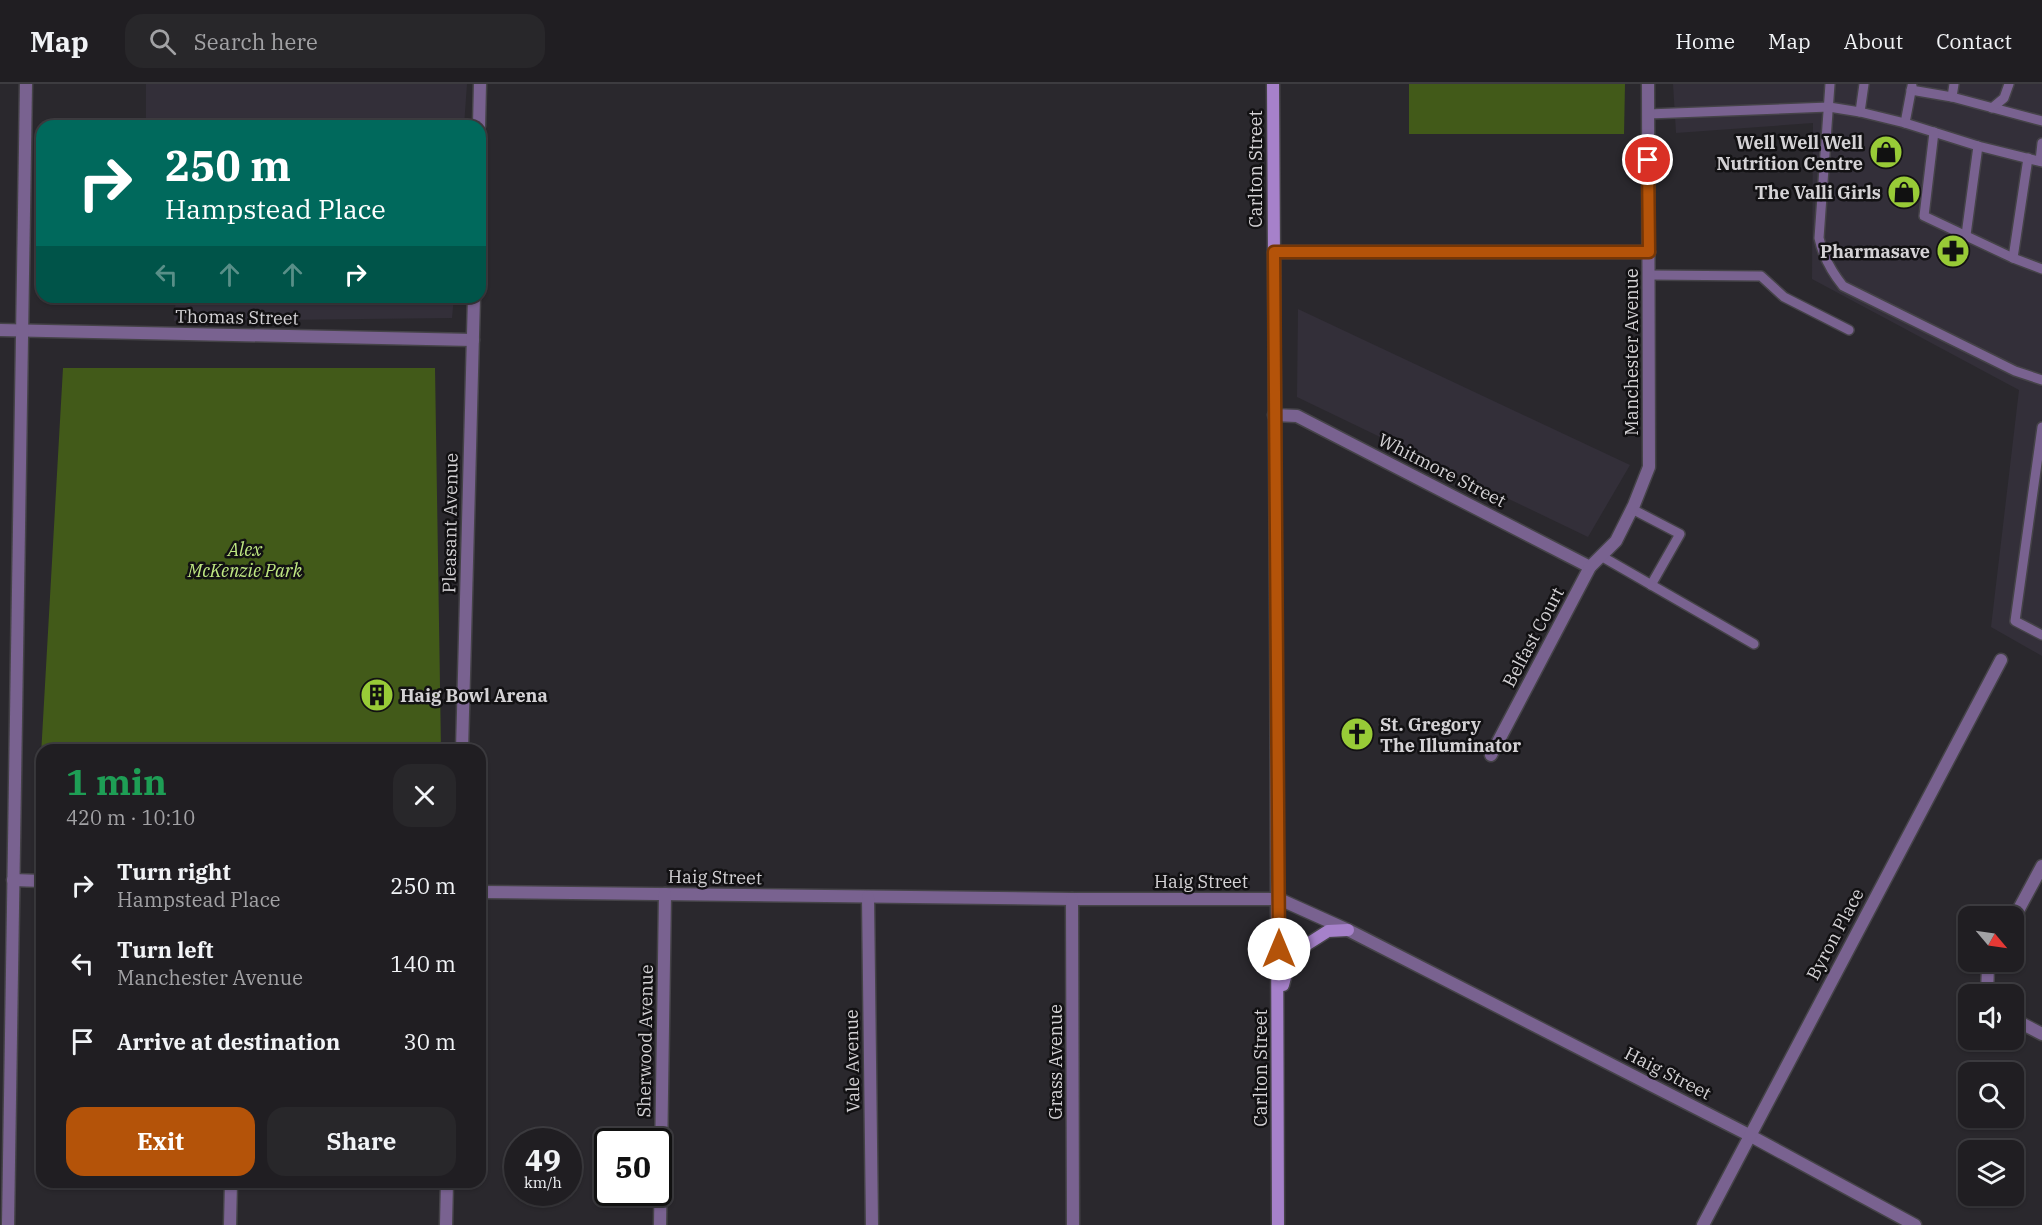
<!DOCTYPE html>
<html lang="en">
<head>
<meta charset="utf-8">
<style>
  :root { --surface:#201e22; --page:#28272a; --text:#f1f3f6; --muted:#a2a2a5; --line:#3d3c40; --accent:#b45309 }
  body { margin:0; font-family:"IBM Plex Serif",serif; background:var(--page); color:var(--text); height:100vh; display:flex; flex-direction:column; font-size:22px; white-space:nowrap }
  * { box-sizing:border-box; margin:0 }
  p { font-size:20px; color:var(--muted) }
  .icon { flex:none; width:33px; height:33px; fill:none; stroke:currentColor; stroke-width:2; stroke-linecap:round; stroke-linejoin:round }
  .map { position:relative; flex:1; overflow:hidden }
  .panel { position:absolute; left:36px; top:660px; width:450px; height:444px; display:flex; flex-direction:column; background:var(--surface); border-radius:18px; box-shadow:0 2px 4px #0004,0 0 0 2px var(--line) }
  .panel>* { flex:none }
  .guide { position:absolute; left:36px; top:36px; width:450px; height:183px; border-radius:18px; box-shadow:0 2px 4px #0004,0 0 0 2px var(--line); background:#00695c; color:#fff; overflow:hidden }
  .needle { width:39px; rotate:119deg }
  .controls { position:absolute; left:1958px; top:822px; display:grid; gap:12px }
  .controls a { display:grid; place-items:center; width:66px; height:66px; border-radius:12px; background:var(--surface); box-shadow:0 2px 4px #0004,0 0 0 2px var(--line); font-size:30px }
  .speed { position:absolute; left:504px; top:1044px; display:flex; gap:12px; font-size:30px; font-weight:700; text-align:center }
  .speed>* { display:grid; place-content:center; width:78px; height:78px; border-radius:50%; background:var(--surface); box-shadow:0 2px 4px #0004,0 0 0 2px var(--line); line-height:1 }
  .speed small { font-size:15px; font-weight:400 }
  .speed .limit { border:3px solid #111; border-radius:9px; background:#fff; color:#111 }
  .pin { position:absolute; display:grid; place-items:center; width:51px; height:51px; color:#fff; margin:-26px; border:3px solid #fff; border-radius:50%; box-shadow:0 2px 6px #0007 }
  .me { position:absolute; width:66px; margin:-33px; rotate:0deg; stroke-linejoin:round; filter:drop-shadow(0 0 4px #0008) }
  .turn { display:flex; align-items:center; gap:21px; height:126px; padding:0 30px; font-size:27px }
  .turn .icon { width:78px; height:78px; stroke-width:2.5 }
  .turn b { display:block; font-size:42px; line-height:51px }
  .lanes { display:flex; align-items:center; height:57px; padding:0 30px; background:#0003; justify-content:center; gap:30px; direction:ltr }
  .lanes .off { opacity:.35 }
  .round { display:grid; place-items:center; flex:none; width:63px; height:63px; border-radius:18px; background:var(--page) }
  .headline { display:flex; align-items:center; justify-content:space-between; height:102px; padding:0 30px }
  h1 { font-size:36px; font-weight:700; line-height:45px; color:#1e9e55 }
  .primary-button { display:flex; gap:12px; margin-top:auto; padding:12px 30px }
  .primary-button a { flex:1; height:69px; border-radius:18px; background:var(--accent); color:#fff; font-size:24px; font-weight:700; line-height:69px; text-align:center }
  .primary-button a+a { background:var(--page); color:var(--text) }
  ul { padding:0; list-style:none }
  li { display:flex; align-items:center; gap:18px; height:78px; padding:0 30px }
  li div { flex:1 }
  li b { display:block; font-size:22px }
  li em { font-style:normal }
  header { display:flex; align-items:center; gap:36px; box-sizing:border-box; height:84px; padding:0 30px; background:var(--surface); border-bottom:2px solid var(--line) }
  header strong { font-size:28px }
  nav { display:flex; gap:33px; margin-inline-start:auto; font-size:21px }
  .search { width:420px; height:54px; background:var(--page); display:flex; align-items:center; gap:15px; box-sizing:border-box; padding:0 21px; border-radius:18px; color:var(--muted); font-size:22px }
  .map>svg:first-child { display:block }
  .built { fill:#332f39 }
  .green { fill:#425a19 }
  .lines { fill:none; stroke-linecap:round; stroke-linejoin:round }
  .lane-casing { stroke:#454348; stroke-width:12 }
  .street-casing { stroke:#454348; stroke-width:15 }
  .secondary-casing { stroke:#454348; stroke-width:15 }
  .lane { stroke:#796290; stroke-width:9 }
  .street { stroke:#796290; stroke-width:12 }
  .secondary { stroke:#a681ca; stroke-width:12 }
  .route-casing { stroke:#753606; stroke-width:15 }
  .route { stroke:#b45309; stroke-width:10 }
  .labels { text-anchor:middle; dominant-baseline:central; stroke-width:5; stroke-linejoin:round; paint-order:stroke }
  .poi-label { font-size:18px; font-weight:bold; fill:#d4d2d5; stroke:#121113; text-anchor:end }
  .street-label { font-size:18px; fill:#d4d2d5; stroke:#121113 }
  .park-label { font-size:18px; font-style:italic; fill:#c0e983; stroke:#121113 }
</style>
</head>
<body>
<header>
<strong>Map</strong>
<div class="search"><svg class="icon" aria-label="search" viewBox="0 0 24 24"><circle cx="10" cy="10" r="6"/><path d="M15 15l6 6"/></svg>Search here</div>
<nav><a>Home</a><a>Map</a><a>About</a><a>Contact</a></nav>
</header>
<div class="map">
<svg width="2042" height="1141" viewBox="0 0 2042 1141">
  <rect width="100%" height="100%" fill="#2a282d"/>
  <g class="built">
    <polygon points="146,0 467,0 464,42 146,42"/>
    <polygon points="1673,0 2042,0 2042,572 1991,543 2019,306 1812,195 1813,39 1676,49"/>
    <polygon points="176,213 454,213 452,234 174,237"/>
    <polygon points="1298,225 1630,381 1588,453 1297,313"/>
  </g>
  <g class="green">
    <polygon points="1409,0 1625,0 1624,50 1409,50"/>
    <polygon points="63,284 435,284 441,666 42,666 42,777 35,777"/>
  </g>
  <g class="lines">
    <g class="lane-casing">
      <g id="lane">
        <path d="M1830 0 1819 154C1823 173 1831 187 1843 202L2015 287 2042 296"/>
        <polyline points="1911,6 1952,13 2042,37"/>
        <polyline points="1952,13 1954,0"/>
        <polyline points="1992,24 2004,14 2009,0"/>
        <polyline points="1860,28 1864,0"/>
        <polyline points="1648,30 1829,23 1860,28 1905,39 1978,62 2042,78"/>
        <polyline points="1905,39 1912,2"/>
        <polyline points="1934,48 1924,132 2013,174 2042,185"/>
        <polyline points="2040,77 2042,59"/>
        <polyline points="1966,151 1978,62"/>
        <polyline points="2013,174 2028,74"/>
        <polyline points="1649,191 1761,192 1784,213 1849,246"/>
        <polyline points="2042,343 2015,537 2042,551"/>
        <polyline points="1632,425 1680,450 1651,501"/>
        <polyline points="1601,472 1754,560"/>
      </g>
    </g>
    <g class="street-casing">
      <g id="street">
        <polyline points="479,42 480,0"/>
        <polyline points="1274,168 1649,168"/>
        <polyline points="0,246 473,256"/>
        <polyline points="1274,331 1297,332 1590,483"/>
        <polyline points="462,666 474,213"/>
        <polyline points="1491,671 1590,483 1616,457 1634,421 1649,383 1648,0"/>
        <polyline points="13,796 42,797"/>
        <polyline points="480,808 1072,815 1279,815 1348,846 1749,1051 1915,1141"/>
        <polyline points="868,813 872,1141"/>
        <polyline points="1072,815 1073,1141"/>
        <polyline points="2013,836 2042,782"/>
        <polyline points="1987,910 1988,882 1991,878"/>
        <polyline points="2013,935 2042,950"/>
        <polyline points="8,1141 26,0"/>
        <polyline points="230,1141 231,1098"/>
        <polyline points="446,1141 447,1098"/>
        <polyline points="660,1141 665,810"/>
        <polyline points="1703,1141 2001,576"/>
      </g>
    </g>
    <g class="secondary-casing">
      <g id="secondary">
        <path d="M1273 0C1275 380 1278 761 1278 1141"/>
        <polyline points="1283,901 1288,882 1306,861 1328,847 1348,846"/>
      </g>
    </g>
    <use href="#lane" class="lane"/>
    <use href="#street" class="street"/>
    <use href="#secondary" class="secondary"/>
  </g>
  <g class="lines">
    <g class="route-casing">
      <polyline id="route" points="1279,865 1274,168 1649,168 1648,76"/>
    </g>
    <use href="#route" class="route"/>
  </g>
  <defs>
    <g id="shop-disc" transform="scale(1.725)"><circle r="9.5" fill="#98cb37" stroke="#121113"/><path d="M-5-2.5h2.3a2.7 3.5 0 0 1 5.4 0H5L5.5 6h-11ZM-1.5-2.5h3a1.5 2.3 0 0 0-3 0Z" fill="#111"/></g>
    <g id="pharmacy-disc" transform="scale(1.725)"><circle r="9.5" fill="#98cb37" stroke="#121113"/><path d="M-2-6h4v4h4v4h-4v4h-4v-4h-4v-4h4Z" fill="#111"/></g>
    <g id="building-disc" transform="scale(1.725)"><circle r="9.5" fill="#98cb37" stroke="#121113"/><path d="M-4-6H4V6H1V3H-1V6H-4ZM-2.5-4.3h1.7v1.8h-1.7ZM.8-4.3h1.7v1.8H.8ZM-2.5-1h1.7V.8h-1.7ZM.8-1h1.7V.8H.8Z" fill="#111"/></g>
    <g id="church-disc" transform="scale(1.725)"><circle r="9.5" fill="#98cb37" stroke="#121113"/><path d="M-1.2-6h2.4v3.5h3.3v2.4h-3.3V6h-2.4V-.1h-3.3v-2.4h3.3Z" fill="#111"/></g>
  </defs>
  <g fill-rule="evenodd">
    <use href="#shop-disc" x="1886" y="68"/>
    <use href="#shop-disc" x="1904" y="108"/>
    <use href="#pharmacy-disc" x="1953" y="167"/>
    <use href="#building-disc" x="377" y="611"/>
    <use href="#church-disc" x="1357" y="650"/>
  </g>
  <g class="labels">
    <g class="poi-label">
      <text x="1863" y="58">Well Well Well<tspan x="1863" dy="21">Nutrition Centre</tspan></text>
      <text x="1881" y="108">The Valli Girls</text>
      <text x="1930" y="167">Pharmasave</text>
      <text x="400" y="611" text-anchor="start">Haig Bowl Arena</text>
      <text x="1380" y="640" text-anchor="start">St. Gregory<tspan x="1380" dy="21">The Illuminator</tspan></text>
    </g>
    <g class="street-label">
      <text transform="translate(1255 85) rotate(-90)">Carlton Street</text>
      <text transform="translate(237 233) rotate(1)">Thomas Street</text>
      <text transform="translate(1631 268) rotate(-90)">Manchester Avenue</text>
      <text transform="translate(1442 386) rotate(27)">Whitmore Street</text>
      <text transform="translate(450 439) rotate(-89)">Pleasant Avenue</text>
      <text transform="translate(1533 553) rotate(-62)">Belfast Court</text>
      <text transform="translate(715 793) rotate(1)">Haig Street</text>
      <text x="1201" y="797">Haig Street</text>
      <text transform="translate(1835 850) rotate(-62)">Byron Place</text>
      <text transform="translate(645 957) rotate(-89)">Sherwood Avenue</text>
      <text transform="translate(852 977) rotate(-91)">Vale Avenue</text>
      <text transform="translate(1055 978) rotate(-90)">Grass Avenue</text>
      <text transform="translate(1260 984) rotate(-90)">Carlton Street</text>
      <text transform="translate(1668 989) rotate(27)">Haig Street</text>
    </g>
    <g class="park-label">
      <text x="245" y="465">Alex<tspan x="245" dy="21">McKenzie Park</tspan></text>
    </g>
  </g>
</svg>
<div class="controls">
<a><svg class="needle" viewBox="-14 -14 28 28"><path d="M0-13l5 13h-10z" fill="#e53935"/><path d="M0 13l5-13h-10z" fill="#a2a2a5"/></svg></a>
<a><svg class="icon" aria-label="sound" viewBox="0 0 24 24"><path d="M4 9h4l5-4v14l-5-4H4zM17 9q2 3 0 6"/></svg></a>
<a><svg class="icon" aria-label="search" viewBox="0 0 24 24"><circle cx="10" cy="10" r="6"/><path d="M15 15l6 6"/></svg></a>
<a><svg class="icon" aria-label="layers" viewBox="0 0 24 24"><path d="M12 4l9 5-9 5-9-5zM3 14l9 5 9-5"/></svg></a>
</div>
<div class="speed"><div>49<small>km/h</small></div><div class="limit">50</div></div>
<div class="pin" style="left:1648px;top:76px;background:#d93025"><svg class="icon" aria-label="arrive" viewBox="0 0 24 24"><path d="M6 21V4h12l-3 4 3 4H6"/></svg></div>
<svg class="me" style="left:1279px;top:865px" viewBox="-20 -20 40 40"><circle r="19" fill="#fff"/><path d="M0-13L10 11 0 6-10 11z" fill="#b45309"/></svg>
<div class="guide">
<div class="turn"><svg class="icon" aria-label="right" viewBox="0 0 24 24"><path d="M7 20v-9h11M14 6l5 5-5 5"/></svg><div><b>250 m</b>Hampstead Place</div></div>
<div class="lanes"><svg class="icon off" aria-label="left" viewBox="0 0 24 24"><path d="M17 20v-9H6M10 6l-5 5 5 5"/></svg><svg class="icon off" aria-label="ahead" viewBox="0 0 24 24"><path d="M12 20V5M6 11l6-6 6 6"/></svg><svg class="icon off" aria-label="ahead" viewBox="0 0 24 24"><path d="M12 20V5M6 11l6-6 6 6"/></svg><svg class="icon" aria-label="right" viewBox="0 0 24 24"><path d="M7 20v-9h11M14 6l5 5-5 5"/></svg></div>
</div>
<section class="panel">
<div class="headline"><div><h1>1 min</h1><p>420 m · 10:10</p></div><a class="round"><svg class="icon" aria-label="close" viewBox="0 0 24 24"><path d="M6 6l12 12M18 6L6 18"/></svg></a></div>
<ul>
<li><svg class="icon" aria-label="right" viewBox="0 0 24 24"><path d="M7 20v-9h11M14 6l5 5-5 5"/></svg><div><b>Turn right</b><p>Hampstead Place</p></div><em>250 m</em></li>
<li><svg class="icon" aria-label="left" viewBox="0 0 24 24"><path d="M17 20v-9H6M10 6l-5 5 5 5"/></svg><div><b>Turn left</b><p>Manchester Avenue</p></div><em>140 m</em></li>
<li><svg class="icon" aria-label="arrive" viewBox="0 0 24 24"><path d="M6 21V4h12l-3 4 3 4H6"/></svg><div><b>Arrive at destination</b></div><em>30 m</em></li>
</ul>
<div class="primary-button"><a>Exit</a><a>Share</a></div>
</section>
</div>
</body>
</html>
